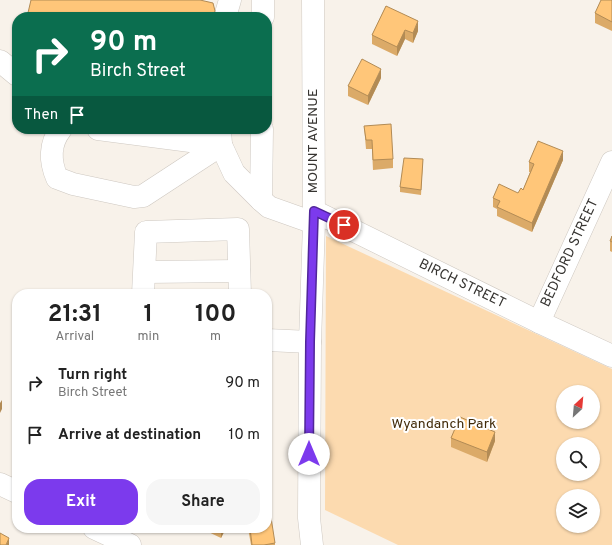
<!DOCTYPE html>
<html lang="en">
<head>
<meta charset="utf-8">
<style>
  :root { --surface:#fff; --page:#f6f6f6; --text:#222; --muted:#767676; --accent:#7c3aed }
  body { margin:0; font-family:Overpass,sans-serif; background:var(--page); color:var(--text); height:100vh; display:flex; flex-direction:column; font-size:15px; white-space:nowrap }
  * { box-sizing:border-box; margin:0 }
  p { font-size:13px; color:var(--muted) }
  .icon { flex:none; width:22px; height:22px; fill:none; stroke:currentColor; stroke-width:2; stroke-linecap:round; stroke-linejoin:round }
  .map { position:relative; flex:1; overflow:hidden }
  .panel { position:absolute; left:12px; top:289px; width:260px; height:244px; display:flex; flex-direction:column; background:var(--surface); border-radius:16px; box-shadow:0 1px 3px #0004 }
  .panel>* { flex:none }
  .guide { position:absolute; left:12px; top:12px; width:260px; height:122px; border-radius:16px; box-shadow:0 1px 3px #0004; background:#0b6e4f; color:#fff; overflow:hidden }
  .needle { width:26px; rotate:26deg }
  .fabs { position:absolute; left:556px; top:385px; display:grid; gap:8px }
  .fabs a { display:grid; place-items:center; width:44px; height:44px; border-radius:50%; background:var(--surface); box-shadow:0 1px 3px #0004; font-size:20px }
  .pin { position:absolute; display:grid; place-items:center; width:34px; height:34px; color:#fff; margin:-17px; border:2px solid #fff; border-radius:50%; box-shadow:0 1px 4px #0007 }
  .me { position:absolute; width:44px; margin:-22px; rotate:0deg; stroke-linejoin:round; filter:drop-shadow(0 0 3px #0008) }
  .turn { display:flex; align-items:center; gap:14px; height:84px; padding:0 12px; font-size:18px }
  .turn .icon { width:52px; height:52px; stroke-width:2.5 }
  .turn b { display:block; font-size:28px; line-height:34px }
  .then { display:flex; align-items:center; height:38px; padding:0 12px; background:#0003; gap:8px; font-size:15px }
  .eta { display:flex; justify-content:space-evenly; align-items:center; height:68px; text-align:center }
  .eta b { font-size:24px; font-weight:700; line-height:28px }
  .button { display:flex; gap:8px; margin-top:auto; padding:8px 12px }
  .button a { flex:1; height:46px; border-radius:16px; background:var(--accent); color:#fff; font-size:16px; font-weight:700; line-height:46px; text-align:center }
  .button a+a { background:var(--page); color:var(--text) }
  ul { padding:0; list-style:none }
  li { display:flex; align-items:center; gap:12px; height:52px; padding:0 12px }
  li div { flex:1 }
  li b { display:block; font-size:15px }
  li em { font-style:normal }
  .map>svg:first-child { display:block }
  .green { fill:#fcdaaf; fill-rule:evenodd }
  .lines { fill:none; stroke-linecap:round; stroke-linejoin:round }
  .minor-casing { stroke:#cec8c1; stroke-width:23 }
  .minor { stroke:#fff; stroke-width:22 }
  .wall { fill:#dbaa68 }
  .shaded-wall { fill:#b28b55 }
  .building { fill:#ffc679; stroke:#b28b55 }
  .route-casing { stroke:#51269a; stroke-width:10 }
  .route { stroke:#7c3aed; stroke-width:7 }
  .labels { text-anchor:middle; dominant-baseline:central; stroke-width:4; stroke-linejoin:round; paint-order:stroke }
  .street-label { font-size:14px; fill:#363431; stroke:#fff }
  .park-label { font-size:14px; fill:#422b09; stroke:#fff }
</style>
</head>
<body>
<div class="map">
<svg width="612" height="545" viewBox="0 0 612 545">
  <rect width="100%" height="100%" fill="#f8f2ea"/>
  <path class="green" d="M326 236 612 369V545H398L325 510ZM563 392H593V422H563ZM563 444H593V474H563ZM563 496H593V526H563Z"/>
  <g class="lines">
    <g class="minor-casing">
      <g id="minor">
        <polyline points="225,17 230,0"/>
        <polyline points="263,17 263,0"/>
        <polyline points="0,61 17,75"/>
        <path d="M61 129C49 144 50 162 57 178L73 184 134 197 143 196 221 145"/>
        <polyline points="98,129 221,145"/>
        <polyline points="220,129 221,145 234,173 261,200 269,207 314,223"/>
        <polyline points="261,200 262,129"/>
        <polyline points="314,211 539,322 612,356"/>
        <polyline points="145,272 239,271"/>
        <polyline points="143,294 146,232 238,229 240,294"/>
        <polyline points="539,322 612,162"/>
        <polyline points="267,340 310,342"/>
        <polyline points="0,484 17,492"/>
        <polyline points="94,528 130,545"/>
        <polyline points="312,545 309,518 310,342 314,223 313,0"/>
      </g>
    </g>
    <use href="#minor" class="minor"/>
  </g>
  <g class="wall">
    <polygon points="612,0 612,31 595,23 595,13"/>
    <polygon points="386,6 418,31 413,43 405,39 397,56 372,44 372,35"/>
    <polygon points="381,78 368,105 348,96 348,86"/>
    <polygon points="364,126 393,159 393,168 373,170 372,149 366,149"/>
    <polygon points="423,159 421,195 400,192 400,187"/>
    <polygon points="563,160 532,232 497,216 497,209 493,207 493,198 518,193 523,190 530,172 529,172 529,162"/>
    <polygon points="612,236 612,252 610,251 610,241"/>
    <polygon points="451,438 495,441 487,462 451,447"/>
    <polygon points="200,528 226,528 221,538"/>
    <polygon points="248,528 267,528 275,543 275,545 251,545"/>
  </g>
  <g class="shaded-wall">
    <polygon points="418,21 418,31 413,43 413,33"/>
    <polygon points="405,30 405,39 397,56 397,47"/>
    <polygon points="381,69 381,78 368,105 368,96"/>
    <polygon points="563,151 563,160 532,232 532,223"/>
    <polygon points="2,400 2,409 0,413 0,403"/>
    <polygon points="495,432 495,441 487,462 487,452"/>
    <polygon points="221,528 226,528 221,538"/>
    <polygon points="9,538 9,545 6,545"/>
  </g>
  <g class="building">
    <polygon points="31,0 200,0 213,3 215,11 213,17 27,17"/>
    <polygon points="601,0 612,0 612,22 595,13"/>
    <polygon points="386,6 418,21 413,33 405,30 397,47 372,35"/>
    <polygon points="362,59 381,69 368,96 348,86"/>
    <polygon points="391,124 393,159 373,160 372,140 366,140 364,126"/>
    <polygon points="538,141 563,151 532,223 497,207 500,201 493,198 499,184 518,193 521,188 523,190 534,164 529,162"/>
    <polygon points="404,158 423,159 421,190 400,187"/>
    <polygon points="612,236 612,242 610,241"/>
    <polygon points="460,417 495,432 487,452 451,438"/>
    <polygon points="270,511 275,543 264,545 252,545 250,528 267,528 267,512"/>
    <polygon points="0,533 9,538 6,545 0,545"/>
  </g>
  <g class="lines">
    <g class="route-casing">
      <polyline id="route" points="309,454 310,342 314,211 344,225"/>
    </g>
    <use href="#route" class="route"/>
  </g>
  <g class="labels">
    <g class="street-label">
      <text transform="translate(313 141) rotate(-90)">MOUNT AVENUE</text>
      <text transform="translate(570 253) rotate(-65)">BEDFORD STREET</text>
      <text transform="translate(462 284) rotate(26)">BIRCH STREET</text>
    </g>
    <g class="park-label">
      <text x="444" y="424">Wyandanch Park</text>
    </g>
  </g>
</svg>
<div class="fabs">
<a><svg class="needle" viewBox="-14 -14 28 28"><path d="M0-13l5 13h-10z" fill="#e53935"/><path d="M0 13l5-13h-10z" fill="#767676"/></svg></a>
<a><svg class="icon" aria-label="search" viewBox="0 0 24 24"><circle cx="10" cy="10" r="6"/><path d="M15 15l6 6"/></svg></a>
<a><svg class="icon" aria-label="layers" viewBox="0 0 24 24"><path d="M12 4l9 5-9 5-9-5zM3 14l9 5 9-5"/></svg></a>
</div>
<div class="pin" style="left:344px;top:225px;background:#d93025"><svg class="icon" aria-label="arrive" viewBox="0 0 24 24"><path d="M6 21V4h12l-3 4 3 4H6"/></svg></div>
<svg class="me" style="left:309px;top:454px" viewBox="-20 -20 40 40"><circle r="19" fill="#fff"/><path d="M0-13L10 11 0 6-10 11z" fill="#7c3aed"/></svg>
<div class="guide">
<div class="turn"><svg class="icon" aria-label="right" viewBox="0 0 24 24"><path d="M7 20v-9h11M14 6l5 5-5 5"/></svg><div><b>90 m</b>Birch Street</div></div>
<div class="then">Then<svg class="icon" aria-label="arrive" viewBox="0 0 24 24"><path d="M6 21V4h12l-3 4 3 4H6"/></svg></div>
</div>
<section class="panel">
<div class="eta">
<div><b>21:31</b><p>Arrival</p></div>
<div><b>1</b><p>min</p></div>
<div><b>100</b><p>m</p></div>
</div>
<ul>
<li><svg class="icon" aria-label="right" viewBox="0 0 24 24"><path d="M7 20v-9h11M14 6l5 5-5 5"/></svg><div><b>Turn right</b><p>Birch Street</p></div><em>90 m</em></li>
<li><svg class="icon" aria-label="arrive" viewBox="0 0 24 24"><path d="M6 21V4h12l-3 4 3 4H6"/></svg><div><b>Arrive at destination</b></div><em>10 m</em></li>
</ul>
<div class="button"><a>Exit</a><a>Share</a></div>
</section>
</div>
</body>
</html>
